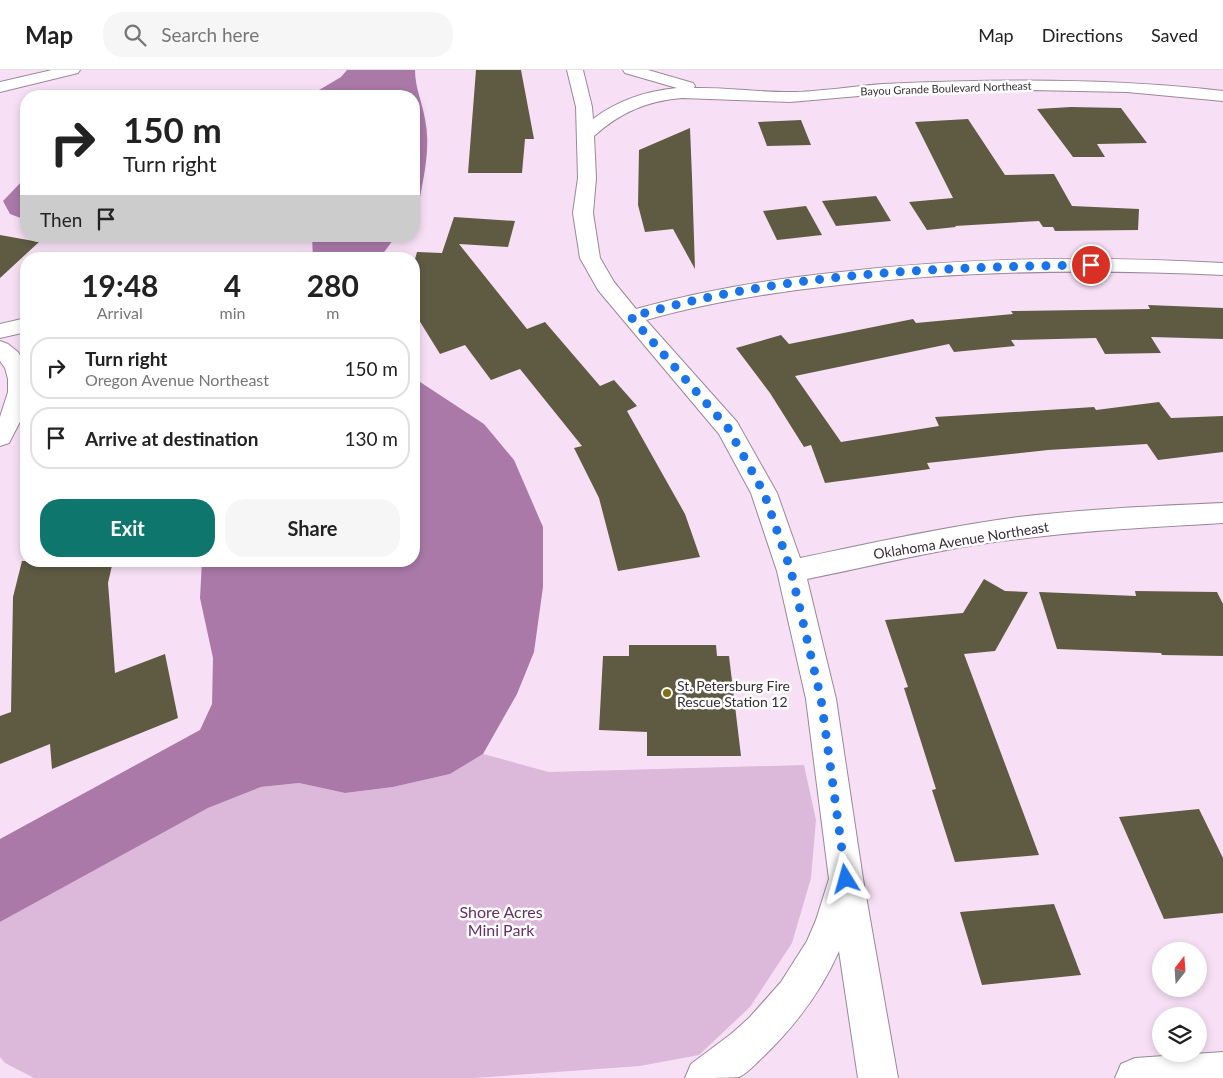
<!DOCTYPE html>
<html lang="en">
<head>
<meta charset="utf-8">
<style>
  :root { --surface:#fff; --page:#f6f6f6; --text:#222; --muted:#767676; --line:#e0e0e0; --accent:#0f766e }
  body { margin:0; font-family:Lato,sans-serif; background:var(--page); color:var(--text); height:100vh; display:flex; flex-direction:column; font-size:19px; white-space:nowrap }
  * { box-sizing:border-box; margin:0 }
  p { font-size:16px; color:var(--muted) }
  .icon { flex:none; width:28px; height:28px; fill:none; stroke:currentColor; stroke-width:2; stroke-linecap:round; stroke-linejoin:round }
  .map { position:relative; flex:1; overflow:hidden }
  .sheet { position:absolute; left:20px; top:182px; width:400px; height:315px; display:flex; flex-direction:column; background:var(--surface); border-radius:20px; box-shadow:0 2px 8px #0003 }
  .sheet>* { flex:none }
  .guide { position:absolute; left:20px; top:20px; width:400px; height:152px; border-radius:20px; box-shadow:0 2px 8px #0003; background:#fff; color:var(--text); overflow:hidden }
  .needle { width:32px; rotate:17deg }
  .fabs { position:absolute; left:1152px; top:872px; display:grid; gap:10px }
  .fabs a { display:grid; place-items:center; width:55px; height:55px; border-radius:50%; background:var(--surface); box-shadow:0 2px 8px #0003; font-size:25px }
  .pin { position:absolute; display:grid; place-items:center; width:42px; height:42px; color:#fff; margin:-21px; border:2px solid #fff; border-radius:50%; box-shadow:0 1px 5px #0007 }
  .me { position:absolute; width:55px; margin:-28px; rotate:352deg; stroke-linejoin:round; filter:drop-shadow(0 0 4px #0008) }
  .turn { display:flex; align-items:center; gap:18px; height:105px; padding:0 20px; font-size:22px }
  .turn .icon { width:65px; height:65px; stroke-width:2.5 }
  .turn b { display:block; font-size:35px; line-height:42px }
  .then { display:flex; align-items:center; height:48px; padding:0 20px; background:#0003; gap:10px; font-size:19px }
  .eta { display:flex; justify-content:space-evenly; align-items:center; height:85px; text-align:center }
  .eta b { font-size:30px; font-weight:700; line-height:35px }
  .cta { display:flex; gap:10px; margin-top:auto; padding:10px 20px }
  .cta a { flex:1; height:58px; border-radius:20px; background:var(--accent); color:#fff; font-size:20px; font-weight:700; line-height:58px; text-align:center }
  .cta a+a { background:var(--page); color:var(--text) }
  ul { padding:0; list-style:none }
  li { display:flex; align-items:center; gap:15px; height:62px; margin:0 10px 8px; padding:0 10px; border:2px solid var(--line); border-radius:20px }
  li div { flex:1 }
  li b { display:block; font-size:19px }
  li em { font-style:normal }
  header { display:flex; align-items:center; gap:30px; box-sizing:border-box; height:70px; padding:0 25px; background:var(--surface); border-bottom:1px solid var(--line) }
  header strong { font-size:24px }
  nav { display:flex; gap:28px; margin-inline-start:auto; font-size:18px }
  .search { width:350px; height:45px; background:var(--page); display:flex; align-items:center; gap:12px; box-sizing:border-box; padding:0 18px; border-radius:20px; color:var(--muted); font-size:19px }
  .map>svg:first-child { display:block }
  .green { fill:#dcb9da }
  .water { fill:#aa79a8 }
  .building { fill:#5f5a42 }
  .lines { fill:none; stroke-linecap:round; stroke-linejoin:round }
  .minor-casing { stroke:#9b879a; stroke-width:2 }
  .tertiary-casing { stroke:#9b879a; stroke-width:2 }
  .minor { fill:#fff; fill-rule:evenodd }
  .tertiary { fill:#fff; fill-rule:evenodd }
  .route { stroke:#1a73e8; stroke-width:9; stroke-dasharray:0 16.2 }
  .poi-dot { fill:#827010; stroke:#fff; stroke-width:2 }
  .labels { text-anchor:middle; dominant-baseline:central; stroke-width:5; stroke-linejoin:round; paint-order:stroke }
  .far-street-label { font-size:11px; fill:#362d35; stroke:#fff }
  .street-label { font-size:14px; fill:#362d35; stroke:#fff }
  .poi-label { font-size:14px; fill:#362d35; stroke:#fff; text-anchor:start }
  .near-park-label { font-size:16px; fill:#692d69; stroke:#fff }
</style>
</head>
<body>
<header>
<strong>Map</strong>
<div class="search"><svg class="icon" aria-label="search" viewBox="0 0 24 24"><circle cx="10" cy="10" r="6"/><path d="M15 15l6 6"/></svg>Search here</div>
<nav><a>Map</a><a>Directions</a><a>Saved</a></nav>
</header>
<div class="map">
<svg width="1223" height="1008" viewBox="0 0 1223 1008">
  <rect width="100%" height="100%" fill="#f7e0f5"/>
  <polygon class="green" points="483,684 549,702 804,695 816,750 811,808 792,873 750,937 699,985 640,996 474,1008 34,1008 5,993 0,987 0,852 208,738 261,717 299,713 345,723 393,717 450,704"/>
  <g class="water">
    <path d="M347 0H415C415 17 422 32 425 49 431 77 424 105 419 133L414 140V26H309L341 7Z"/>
    <polygon points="26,107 26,150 10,144 3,131"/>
    <polygon points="312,166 396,166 379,189 313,189"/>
    <polygon points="414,308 484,354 514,390 543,457 543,517 534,582 517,624 483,684 450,704 393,717 345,723 299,713 261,717 208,738 0,852 0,769 200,660 212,634 213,588 200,528 202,491 414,491"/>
  </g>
  <g class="building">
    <polygon points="476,0 521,0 534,69 525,69 522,103 468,103"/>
    <polygon points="1071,37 1121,38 1147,73 1097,74 1105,87 1073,87 1037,39"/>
    <polygon points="968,49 1005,105 1054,104 1072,136 1139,139 1138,160 1055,161 1053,157 1043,157 1039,151 955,156 956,157 927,160 909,132 953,128 915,52"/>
    <polygon points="801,50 811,75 767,76 758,52"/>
    <polygon points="690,58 692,107 695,199 673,159 645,162 638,135 639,80"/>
    <polygon points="876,126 891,151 836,156 822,131"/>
    <polygon points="806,136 822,165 777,170 763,141"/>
    <polygon points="454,147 515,151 508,177 459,174 527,259 545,252 600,316 614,310 637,336 627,341 685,444 700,487 618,501 599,428 574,378 582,376 520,299 491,310 465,275 440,284 414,242 414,193 417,182 442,183"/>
    <polygon points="0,165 39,172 0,208"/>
    <polygon points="1148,235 1223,238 1223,269 1151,267 1161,283 1105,284 1096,268 1011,270 1015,276 954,282 949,274 795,306 841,372 939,356 935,347 1094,337 1096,340 1159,332 1171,348 1223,346 1223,382 1158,390 1147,374 1048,380 927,393 930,399 825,413 811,375 804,377 770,323 736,278 781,265 789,274 913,249 916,253 1013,244 1011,241 1150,239"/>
    <polygon points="22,491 113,491 108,513 115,603 165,584 178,648 52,699 50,674 0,694 0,646 11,642 13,527"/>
    <polygon points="984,509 1005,521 1028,522 995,581 964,584 1039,785 955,792 932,720 936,719 904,618 908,617 885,550 963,543"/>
    <polygon points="1135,521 1217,522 1223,534 1223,586 1162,585 1161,583 1057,579 1039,522 1136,526"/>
    <polygon points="629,575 716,575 717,586 729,586 741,686 647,686 647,662 599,660 603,586 629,586"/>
    <polygon points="1199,739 1223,788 1223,843 1164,849 1119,747"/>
    <polygon points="1054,834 1081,905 982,915 960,842"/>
  </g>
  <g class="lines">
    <g class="minor-casing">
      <g id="minor">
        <path d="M567 0H583L592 37 593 49C618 30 646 21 677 18L625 3 623 0H648L693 13 695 16 694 18C728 17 762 23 796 22 825 21 854 16 883 14 996 9 1110 8 1223 21V31L1127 22 1031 20 882 24 790 32 682 28C647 31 621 42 594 66L596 108 593 143 600 188 614 212 636 239C703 220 772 209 841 202 968 187 1095 186 1223 193V205C1094 199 967 200 839 215 774 222 709 232 646 250L737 352 777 423 800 488C872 473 944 457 1018 447 1086 439 1155 436 1223 433V453C1155 457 1087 460 1019 469 947 477 877 495 807 509L836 629 863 809 898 1008H858L839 881C821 922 795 956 763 987 756 993 748 1003 739 1007 733 1008 695 1008 685 1008L691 994 731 964 749 948 781 912 807 871 816 850 829 809 806 629 777 501 751 423 719 364 598 220 580 188 573 143 578 108 576 37Z"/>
        <polygon points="26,248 26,262 0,268 0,254"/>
      </g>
    </g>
    <g class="tertiary-casing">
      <g id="tertiary">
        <polygon points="52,0 80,0 78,3 0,22 0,12"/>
        <polygon points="0,271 8,274 18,282 26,295 26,340 9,373 0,376 0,347 8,322 8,309 5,298 0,291"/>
        <polygon points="1223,982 1223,1008 1115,1008 1121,994 1135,988"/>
      </g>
    </g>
    <use href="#minor" class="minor"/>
    <use href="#tertiary" class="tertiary"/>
  </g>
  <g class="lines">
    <path class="route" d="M846 809 821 629 791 501 764 423 728 358 631 247C777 203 939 197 1091 195"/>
  </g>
  <circle class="poi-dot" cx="667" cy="623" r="5"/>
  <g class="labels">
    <g class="far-street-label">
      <text transform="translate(946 18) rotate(-2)">Bayou Grande Boulevard Northeast</text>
    </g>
    <g class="street-label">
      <text transform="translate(961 470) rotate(-9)">Oklahoma Avenue Northeast</text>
    </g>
    <g class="poi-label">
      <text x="677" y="615">St. Petersburg Fire<tspan x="677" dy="16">Rescue Station 12</tspan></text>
    </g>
    <g class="near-park-label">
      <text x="501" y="841">Shore Acres<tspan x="501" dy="18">Mini Park</tspan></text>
    </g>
  </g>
</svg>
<div class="fabs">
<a><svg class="needle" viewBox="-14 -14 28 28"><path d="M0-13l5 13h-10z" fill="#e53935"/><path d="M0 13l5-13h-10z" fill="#767676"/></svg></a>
<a><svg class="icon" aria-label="layers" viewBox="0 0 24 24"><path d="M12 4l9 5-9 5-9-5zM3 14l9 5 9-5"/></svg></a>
</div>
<div class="pin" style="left:1091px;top:195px;background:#d93025"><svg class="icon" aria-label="arrive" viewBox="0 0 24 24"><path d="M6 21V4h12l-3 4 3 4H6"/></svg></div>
<svg class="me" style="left:846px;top:809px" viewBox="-20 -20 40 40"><path d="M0-17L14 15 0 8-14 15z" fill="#1a73e8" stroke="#fff" stroke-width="4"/></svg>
<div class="guide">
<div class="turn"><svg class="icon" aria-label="right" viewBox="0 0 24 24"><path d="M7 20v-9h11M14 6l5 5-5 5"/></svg><div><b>150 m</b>Turn right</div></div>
<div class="then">Then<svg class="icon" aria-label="arrive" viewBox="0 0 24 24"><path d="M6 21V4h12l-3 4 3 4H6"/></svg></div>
</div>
<section class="sheet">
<div class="eta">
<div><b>19:48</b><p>Arrival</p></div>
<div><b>4</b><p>min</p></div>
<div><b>280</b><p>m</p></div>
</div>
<ul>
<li><svg class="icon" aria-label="right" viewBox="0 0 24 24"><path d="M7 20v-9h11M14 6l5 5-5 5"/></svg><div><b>Turn right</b><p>Oregon Avenue Northeast</p></div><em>150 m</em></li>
<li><svg class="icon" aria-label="arrive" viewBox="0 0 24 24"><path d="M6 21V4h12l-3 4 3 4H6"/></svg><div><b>Arrive at destination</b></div><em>130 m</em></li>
</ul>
<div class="cta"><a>Exit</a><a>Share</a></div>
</section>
</div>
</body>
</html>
